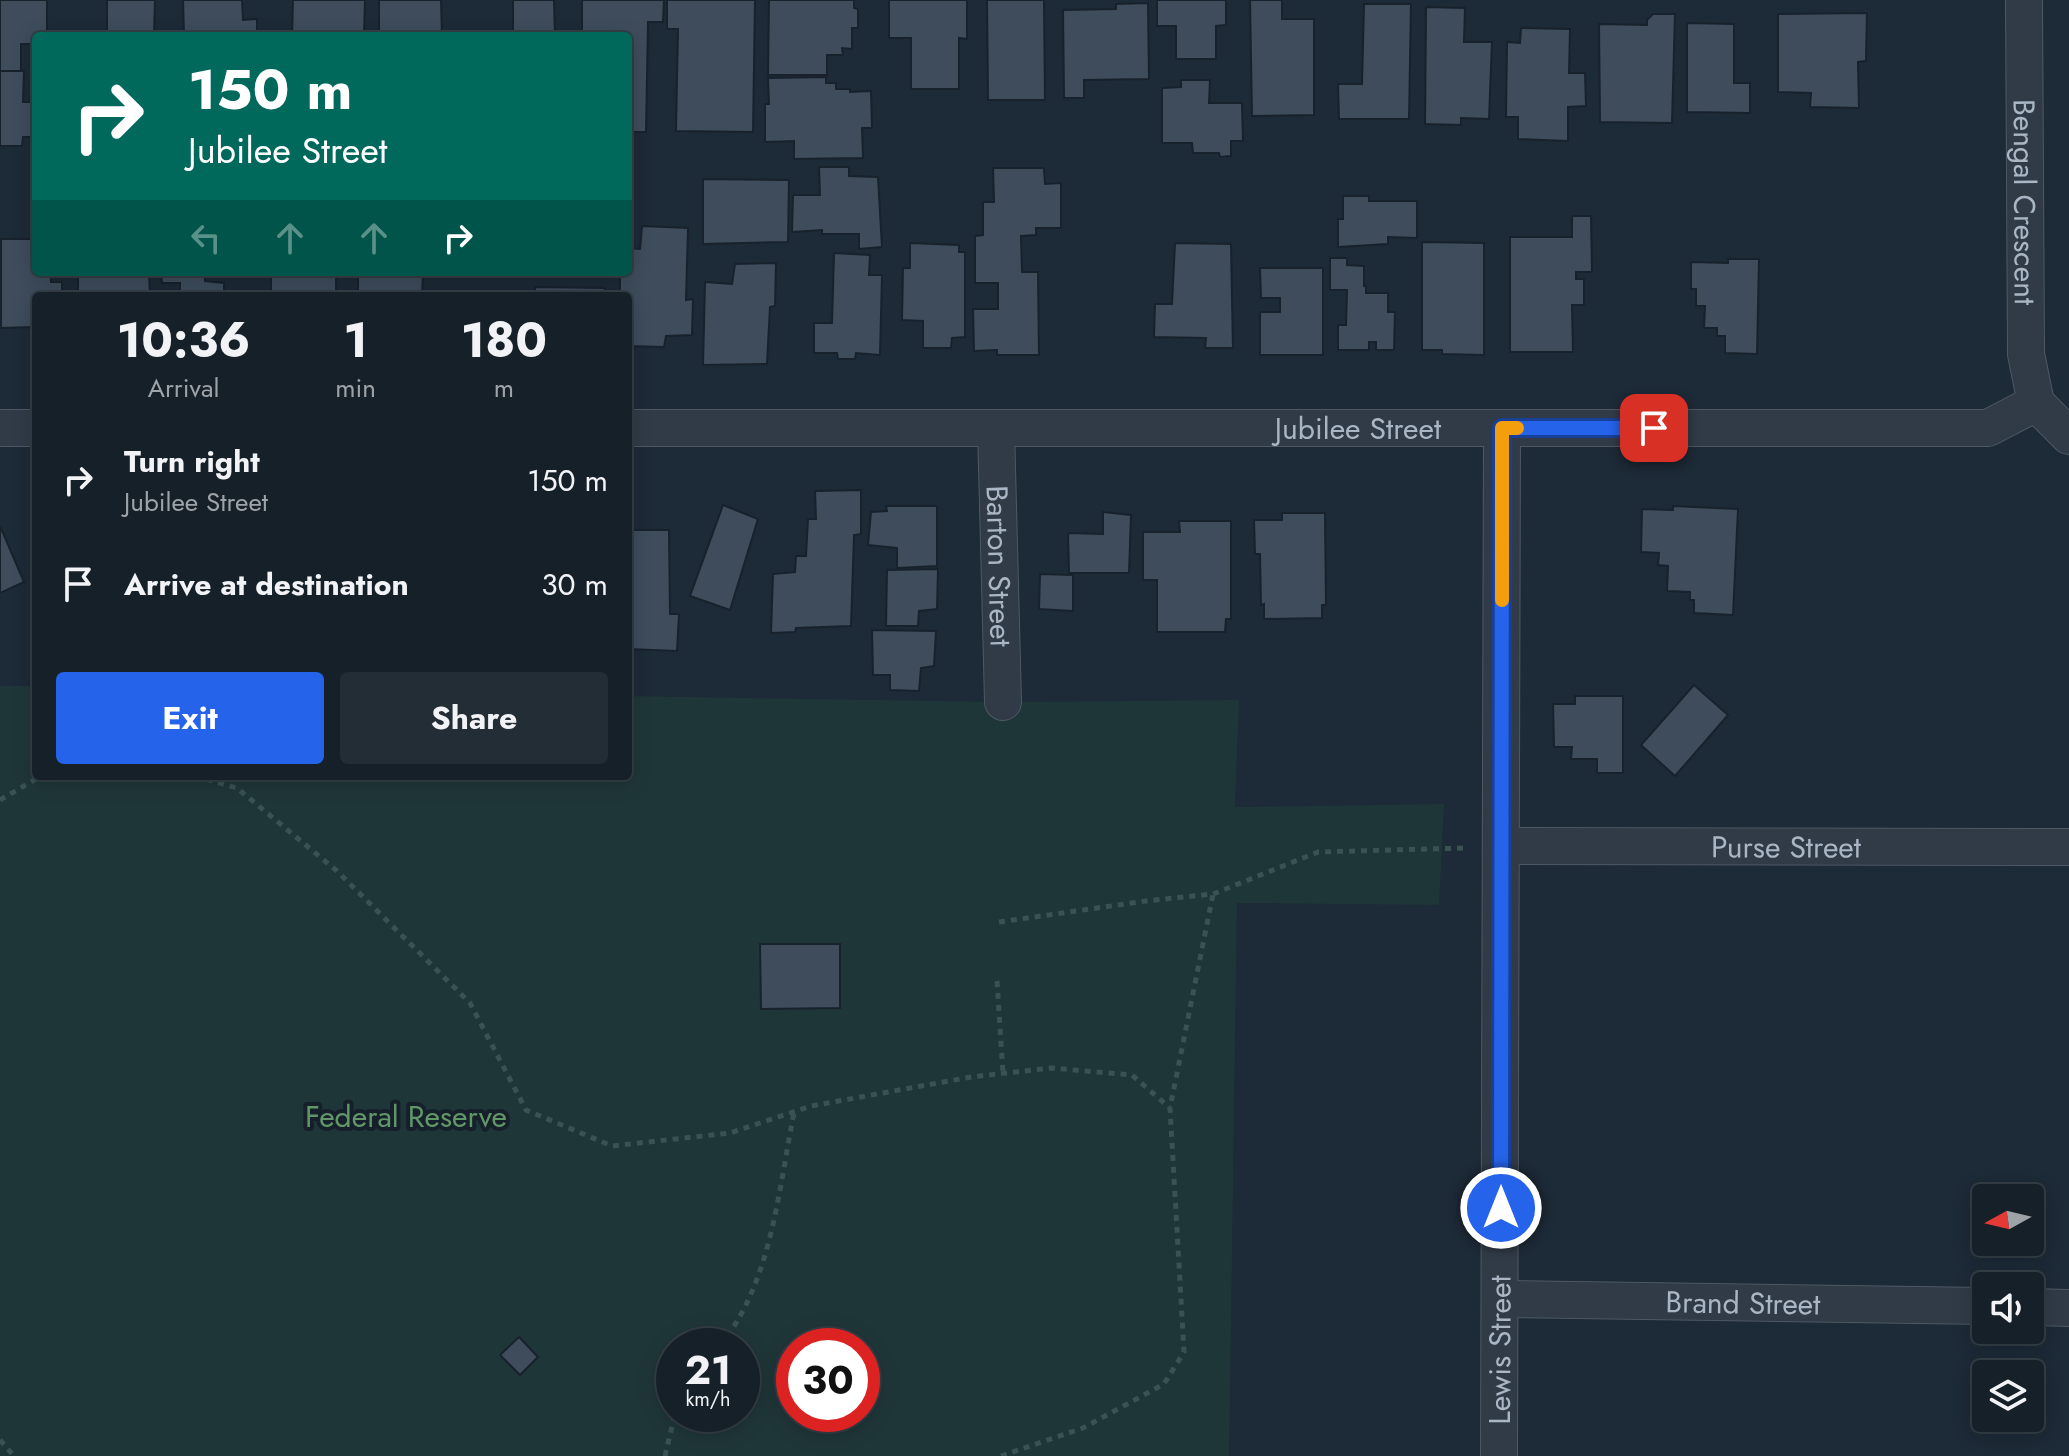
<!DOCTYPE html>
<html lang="en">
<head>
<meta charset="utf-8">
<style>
  :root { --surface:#162029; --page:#232d35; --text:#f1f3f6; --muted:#9ea3a8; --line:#353e46; --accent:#2563eb }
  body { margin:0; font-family:Jost,sans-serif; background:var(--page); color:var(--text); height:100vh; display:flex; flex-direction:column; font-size:30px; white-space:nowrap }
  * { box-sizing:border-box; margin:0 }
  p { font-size:26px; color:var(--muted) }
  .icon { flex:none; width:44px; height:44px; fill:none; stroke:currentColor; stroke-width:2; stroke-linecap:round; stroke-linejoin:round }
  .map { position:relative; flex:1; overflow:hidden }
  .sheet { position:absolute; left:32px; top:292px; width:600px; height:488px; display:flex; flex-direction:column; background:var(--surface); border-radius:8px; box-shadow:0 4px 20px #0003,0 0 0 2px var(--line) }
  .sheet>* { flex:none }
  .banner { position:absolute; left:32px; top:32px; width:600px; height:244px; border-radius:8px; box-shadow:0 4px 20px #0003,0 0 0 2px var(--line); background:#00695c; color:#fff; overflow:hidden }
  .needle { width:52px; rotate:262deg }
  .controls { position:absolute; left:1972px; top:1184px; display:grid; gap:16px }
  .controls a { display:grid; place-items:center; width:72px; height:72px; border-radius:8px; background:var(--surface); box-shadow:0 4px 20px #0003,0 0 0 2px var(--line); font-size:40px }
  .speed { position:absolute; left:656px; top:1328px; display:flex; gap:16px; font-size:40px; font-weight:700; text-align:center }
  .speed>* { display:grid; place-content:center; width:104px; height:104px; border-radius:50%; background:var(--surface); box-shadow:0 4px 20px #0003,0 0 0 2px var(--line); line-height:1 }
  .speed small { font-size:20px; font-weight:400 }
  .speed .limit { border:12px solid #d22; background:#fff; color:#111 }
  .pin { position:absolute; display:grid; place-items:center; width:68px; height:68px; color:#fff; margin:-34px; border-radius:16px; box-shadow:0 4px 12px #0006 }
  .me { position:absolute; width:88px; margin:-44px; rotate:0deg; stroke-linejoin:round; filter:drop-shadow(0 0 6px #0008) }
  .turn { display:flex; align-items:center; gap:28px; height:168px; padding:0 24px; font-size:36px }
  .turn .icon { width:104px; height:104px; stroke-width:2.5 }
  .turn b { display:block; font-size:56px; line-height:68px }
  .lanes { display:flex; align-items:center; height:76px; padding:0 24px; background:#0003; justify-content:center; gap:40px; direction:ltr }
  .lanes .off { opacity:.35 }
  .eta { display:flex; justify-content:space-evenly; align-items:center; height:136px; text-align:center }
  .eta b { font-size:48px; font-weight:700; line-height:56px }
  .button { display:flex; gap:16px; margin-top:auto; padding:16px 24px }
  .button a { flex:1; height:92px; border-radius:8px; background:var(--accent); color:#fff; font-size:32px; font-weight:700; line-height:92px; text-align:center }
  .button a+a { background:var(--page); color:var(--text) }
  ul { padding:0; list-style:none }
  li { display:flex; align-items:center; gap:24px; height:104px; padding:0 24px }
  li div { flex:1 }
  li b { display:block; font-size:30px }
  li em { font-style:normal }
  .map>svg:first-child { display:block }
  .green { fill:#1f3638; fill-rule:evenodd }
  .building { fill:#3e4c5c; stroke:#18222d; stroke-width:2 }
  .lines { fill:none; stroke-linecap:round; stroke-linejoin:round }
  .minor-casing { stroke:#4e5965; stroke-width:38 }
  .path { stroke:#395252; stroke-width:5; stroke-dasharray:6 6; stroke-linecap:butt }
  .minor { stroke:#313b47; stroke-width:36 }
  .route-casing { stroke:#184099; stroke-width:20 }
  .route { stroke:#2563eb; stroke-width:14 }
  .slow { stroke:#f59e0b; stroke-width:14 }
  .labels { text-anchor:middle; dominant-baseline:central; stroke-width:8; stroke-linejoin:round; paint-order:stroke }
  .street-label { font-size:30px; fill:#aab6c5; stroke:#16202b }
  .park-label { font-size:30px; fill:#619669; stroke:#16202b }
</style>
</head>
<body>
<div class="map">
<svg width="2069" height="1456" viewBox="0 0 2069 1456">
  <rect width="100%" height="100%" fill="#1d2a37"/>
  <path class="green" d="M0 686H36V776H628V696L1003 702 1239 700 1235 807 1444 804 1439 905 1237 903 1229 1456H0ZM674 1346H742V1414H674ZM794 1346H862V1414H794Z"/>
  <g class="building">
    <polygon points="0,0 47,0 47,36 36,36 36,44 21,44 21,72 0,71"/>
    <polygon points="107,0 155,0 154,36 107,36"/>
    <polygon points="183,0 242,0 243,20 257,19 257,36 184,36"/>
    <polygon points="293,0 365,0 364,36 292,36"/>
    <polygon points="379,0 441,0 442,36 379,36"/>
    <polygon points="513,0 554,0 555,36 513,36"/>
    <polygon points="582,0 664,0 663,22 648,22 646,132 628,132 628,36 582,36"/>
    <polygon points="667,0 755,0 753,132 676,131 678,29 667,29"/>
    <polygon points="769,0 854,0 854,8 858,9 858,28 852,28 852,49 842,48 843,55 827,55 827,75 768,75"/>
    <polygon points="889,0 967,0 967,39 959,38 959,89 911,89 911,38 889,38"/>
    <polygon points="987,0 1044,0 1045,100 988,100"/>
    <polygon points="1157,0 1226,0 1226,25 1216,26 1216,59 1176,59 1176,26 1157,26"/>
    <polygon points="1250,0 1282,0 1282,19 1314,19 1314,115 1252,116"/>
    <polygon points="1148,3 1149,79 1084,80 1084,98 1064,98 1063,10 1116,9 1116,4"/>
    <polygon points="1364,4 1411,4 1409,119 1339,119 1338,84 1362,84"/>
    <polygon points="1426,7 1465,8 1464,42 1492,42 1489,119 1461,118 1461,125 1425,124"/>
    <polygon points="1867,13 1866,61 1858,62 1859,108 1810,107 1811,93 1778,92 1778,14"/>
    <polygon points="1653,14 1675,14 1672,123 1600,122 1599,24 1647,25 1647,20"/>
    <polygon points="1687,23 1734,24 1734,83 1750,83 1750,113 1687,112"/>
    <polygon points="1521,28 1570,29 1569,73 1585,73 1586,106 1568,107 1568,141 1518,139 1518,117 1506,117 1507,42 1520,43"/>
    <polygon points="0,71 24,71 23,102 36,102 36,137 23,137 22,146 0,146"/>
    <polygon points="826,77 826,83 836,83 836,89 850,89 850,92 871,91 872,128 862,128 863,158 794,159 794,141 765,142 765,104 769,104 768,78"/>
    <polygon points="1181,80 1210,80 1209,103 1242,103 1243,141 1231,141 1231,156 1220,157 1219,153 1193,153 1192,143 1162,143 1162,88 1181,87"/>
    <polygon points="819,167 849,167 849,176 878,177 882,247 859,249 859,234 822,234 822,230 792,232 793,195 820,195"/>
    <polygon points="993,168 1044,168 1045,184 1061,183 1061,228 1036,228 1036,235 1021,236 1022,272 1038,272 1039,355 997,355 997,350 974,351 973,309 998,309 998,283 975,283 975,236 983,235 983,202 994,202"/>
    <polygon points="703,179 789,180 788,242 703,244"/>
    <polygon points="1343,196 1369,196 1369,201 1417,201 1417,238 1388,237 1388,244 1338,247 1338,219 1343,219"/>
    <polygon points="1572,216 1591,216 1592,272 1576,272 1576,279 1584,279 1584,305 1572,305 1573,352 1510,352 1510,237 1572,237"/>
    <polygon points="642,226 688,228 686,300 693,299 692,335 666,336 664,347 628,346 628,296 620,296 620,272 628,272 628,248 640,249"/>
    <polygon points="1,239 36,239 36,272 51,272 51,282 62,282 62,296 36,296 36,350 32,350 33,327 1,328"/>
    <polygon points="1422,242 1484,243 1484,355 1442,354 1442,350 1422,350"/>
    <polygon points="910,243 959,245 959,252 965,252 965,337 952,338 951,348 923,348 923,321 902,320 903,268 910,268"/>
    <polygon points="1175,243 1231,244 1233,348 1205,348 1206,338 1154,337 1155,304 1172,304"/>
    <polygon points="834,253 870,255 869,275 882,275 880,355 856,353 855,359 838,359 837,353 814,353 814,323 832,323"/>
    <polygon points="1330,258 1347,258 1347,265 1364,266 1364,286 1366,285 1366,293 1388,293 1388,312 1395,312 1394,350 1376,350 1376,342 1369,342 1369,350 1338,350 1338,325 1346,325 1347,290 1330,290"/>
    <polygon points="1728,259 1759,259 1757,354 1725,353 1725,336 1717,336 1717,328 1704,328 1705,306 1696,306 1696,289 1691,289 1691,262 1728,263"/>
    <polygon points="776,263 775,306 770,307 767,364 703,365 705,282 732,284 735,264"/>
    <polygon points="1260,268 1323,268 1323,355 1260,355 1260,312 1280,312 1280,298 1261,298"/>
    <polygon points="78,272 149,272 150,296 78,296"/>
    <polygon points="161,272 205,272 205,281 224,283 224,296 160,296 180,295 180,283 162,283"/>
    <rect x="271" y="272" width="65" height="24"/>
    <polygon points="358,272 423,272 422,296 358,296"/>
    <polygon points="535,287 605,288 605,296 535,296"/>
    <polygon points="861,490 861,534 854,535 851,626 796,628 795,632 771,633 773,574 795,572 796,556 806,556 808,519 816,519 815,491"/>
    <polygon points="723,505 758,519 730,610 690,596"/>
    <polygon points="886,506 937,506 937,566 897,568 897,548 868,545 871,512 887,511"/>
    <polygon points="1673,506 1738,509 1733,615 1694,613 1694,600 1690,600 1690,592 1667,591 1668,566 1658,565 1659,553 1641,552 1642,509 1673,510"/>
    <polygon points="1103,512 1131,515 1129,573 1069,573 1068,533 1103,534"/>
    <polygon points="1282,513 1325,513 1326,605 1322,605 1322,618 1264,619 1264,604 1261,605 1260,554 1255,554 1254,520 1282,520"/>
    <polygon points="1179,521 1231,521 1231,619 1226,619 1225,632 1157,632 1157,580 1143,580 1143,532 1180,532"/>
    <polygon points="0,526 24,582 0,593"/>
    <polygon points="628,530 669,530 670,614 679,614 677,651 628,649"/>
    <polygon points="938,569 937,609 919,611 918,626 886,626 887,570"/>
    <polygon points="1040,574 1073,575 1073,611 1039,609"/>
    <polygon points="872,630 936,631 934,666 921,668 919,691 890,690 890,675 873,675"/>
    <polygon points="1694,685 1728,715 1675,776 1641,745"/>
    <polygon points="1575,696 1623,696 1623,773 1597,773 1597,759 1571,759 1572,747 1554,747 1553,704 1575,704"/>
    <polygon points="760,944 840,944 840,1008 761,1009"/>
    <polygon points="519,1337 538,1357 520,1375 500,1355"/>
  </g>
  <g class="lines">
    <g class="minor-casing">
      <g id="minor">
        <path id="s1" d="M2024 0 2026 354 2036 403"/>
        <polyline points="0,428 36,428"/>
        <path id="s2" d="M628 428H1988L2036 403 2069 436"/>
        <path id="s3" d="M996 428 1003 702"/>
        <path id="s4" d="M1502 846 2069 847"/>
        <path id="s5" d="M1501 1299 1986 1306"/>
        <polyline points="2030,1307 2069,1308"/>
        <path id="s6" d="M1499 1456 1502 428"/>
      </g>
    </g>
    <g class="path">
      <polyline points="195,776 237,788 337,871 470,1003 526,1110 612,1146 730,1133 811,1106 971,1077 1051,1068 1132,1075 1170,1108"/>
      <polyline points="0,800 41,776"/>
      <polyline points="999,922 1146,901 1213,894 1318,852 1465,848"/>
      <polyline points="997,981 1003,1073"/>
      <path d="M720 1346C772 1281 778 1192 794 1113"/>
      <polyline points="0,1440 14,1456"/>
      <polyline points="665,1456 675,1414"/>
      <polyline points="1001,1456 1083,1428 1164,1384 1184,1352 1170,1108 1213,894"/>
    </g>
    <use href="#minor" class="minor"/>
  </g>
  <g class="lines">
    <g class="route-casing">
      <polyline id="route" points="1501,1208 1502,428 1654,428"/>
    </g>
    <use href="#route" class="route"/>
    <polyline class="slow" points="1502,600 1502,428 1517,428"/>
  </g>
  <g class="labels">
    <g class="street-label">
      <text stroke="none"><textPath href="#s1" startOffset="202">Bengal Crescent</textPath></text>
      <text stroke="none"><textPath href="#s2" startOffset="730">Jubilee Street</textPath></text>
      <text stroke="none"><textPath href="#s3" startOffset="138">Barton Street</textPath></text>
      <text stroke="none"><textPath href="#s4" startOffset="284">Purse Street</textPath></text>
      <text stroke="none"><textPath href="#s5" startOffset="242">Brand Street</textPath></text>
      <text stroke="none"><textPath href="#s6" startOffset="106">Lewis Street</textPath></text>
    </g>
    <g class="park-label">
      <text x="406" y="1116">Federal Reserve</text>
    </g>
  </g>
</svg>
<div class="controls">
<a><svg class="needle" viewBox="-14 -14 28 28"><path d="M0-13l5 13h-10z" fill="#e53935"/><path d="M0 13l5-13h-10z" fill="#9ea3a8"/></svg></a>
<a><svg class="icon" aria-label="sound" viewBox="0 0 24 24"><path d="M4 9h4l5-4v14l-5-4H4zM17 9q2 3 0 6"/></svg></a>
<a><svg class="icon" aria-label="layers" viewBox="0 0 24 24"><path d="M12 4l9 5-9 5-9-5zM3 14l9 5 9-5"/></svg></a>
</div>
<div class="speed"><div>21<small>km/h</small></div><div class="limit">30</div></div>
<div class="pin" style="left:1654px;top:428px;background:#d93025"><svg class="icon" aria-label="arrive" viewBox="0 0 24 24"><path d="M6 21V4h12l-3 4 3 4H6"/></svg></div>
<svg class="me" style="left:1501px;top:1208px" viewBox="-20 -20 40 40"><circle r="17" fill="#2563eb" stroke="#fff" stroke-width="3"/><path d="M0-11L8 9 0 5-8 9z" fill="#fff"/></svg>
<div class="banner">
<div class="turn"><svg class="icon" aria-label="right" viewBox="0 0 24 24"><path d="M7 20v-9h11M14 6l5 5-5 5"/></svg><div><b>150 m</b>Jubilee Street</div></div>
<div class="lanes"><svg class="icon off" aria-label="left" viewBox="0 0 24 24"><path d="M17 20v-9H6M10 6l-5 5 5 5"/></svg><svg class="icon off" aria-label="ahead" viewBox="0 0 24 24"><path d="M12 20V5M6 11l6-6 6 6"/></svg><svg class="icon off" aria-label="ahead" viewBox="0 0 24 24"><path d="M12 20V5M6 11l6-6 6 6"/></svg><svg class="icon" aria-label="right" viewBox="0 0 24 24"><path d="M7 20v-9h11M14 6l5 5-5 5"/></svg></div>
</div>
<section class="sheet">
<div class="eta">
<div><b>10:36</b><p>Arrival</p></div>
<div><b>1</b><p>min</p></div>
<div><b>180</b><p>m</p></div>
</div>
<ul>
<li><svg class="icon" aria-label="right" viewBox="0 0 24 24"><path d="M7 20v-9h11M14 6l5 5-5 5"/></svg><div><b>Turn right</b><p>Jubilee Street</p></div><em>150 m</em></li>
<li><svg class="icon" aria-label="arrive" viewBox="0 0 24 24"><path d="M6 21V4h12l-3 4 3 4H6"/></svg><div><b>Arrive at destination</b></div><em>30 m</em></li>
</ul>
<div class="button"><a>Exit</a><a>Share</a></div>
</section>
</div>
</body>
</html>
